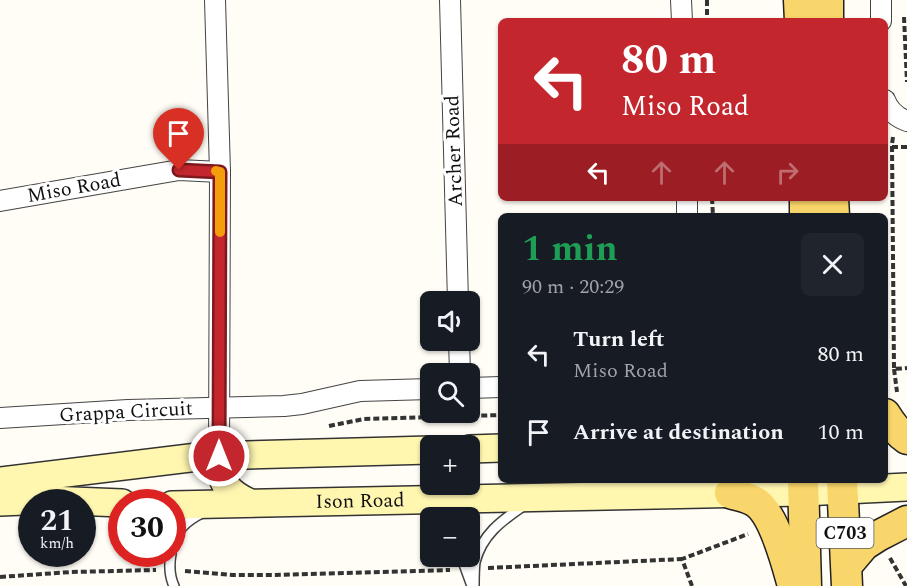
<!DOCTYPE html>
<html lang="en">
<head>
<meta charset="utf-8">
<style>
  :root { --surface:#171b24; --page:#20242c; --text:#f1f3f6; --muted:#9ea1a6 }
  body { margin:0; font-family:Spectral,serif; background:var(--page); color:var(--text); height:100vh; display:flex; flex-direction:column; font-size:22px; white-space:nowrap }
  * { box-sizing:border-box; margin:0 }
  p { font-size:20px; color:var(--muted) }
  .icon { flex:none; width:33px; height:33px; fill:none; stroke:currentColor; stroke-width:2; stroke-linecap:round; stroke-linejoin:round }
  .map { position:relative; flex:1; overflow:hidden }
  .panel { position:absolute; left:498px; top:213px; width:390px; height:270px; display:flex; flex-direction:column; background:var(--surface); border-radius:9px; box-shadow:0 2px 4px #0004 }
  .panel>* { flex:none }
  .banner { position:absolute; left:498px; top:18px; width:390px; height:183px; border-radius:9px; box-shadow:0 2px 4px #0004; background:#c4262e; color:#fff; overflow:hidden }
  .tools { position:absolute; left:420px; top:291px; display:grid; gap:12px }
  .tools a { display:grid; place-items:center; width:60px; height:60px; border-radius:9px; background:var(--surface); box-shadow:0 2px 4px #0004; font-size:30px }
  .speed { position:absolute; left:18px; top:489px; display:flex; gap:12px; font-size:30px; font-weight:700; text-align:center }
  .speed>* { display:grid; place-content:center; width:78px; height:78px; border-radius:50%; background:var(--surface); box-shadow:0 2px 4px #0004; line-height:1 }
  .speed small { font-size:15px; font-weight:400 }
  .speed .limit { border:9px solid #d22; background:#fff; color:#111 }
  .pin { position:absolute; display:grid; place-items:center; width:51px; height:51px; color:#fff; margin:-62px -26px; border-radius:50% 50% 50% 0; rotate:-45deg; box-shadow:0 0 6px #0007 }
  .pin .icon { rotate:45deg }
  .me { position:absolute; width:66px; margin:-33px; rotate:0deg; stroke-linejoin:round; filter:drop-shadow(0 0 4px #0008) }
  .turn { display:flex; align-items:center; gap:21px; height:126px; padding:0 24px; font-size:27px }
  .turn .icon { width:78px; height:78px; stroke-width:2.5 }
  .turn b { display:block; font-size:42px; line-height:51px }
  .lanes { display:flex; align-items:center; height:57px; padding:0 24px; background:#0003; justify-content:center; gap:30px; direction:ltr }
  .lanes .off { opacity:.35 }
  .round { display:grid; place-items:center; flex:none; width:63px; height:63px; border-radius:9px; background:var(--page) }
  .headline { display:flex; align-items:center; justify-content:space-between; height:102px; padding:0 24px }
  h1 { font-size:36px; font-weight:700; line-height:45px; color:#1e9e55 }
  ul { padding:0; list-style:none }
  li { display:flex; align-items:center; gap:18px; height:78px; padding:0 24px }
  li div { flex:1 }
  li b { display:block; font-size:22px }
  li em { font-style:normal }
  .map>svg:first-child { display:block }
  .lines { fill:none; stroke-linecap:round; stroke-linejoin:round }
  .lane-casing { stroke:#444; stroke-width:12 }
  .street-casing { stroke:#444; stroke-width:22 }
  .secondary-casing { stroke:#333; stroke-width:30 }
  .primary-casing { stroke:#222; stroke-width:33 }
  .path { stroke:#333; stroke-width:4; stroke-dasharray:6 3; stroke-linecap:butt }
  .lane { stroke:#fff; stroke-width:9 }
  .street { stroke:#fff; stroke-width:20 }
  .secondary { stroke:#fff6b0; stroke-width:27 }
  .primary { stroke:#f9d66b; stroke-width:30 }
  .route-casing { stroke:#7f191e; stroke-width:15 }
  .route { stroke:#c4262e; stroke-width:10 }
  .slow { stroke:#f59e0b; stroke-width:10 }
  .labels { text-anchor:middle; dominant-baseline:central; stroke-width:6; stroke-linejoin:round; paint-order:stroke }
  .shield { fill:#fff; stroke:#585858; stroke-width:1.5 }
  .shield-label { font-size:18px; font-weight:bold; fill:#111 }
  .street-label { font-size:20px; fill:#111; stroke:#fff }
</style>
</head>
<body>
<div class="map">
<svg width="907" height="586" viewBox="0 0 907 586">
  <rect width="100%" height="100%" fill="#fffdf5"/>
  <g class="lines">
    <g class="lane-casing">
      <g id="lane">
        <polyline points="422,506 426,508 437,518"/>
        <path d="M172 548C176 530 186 521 202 513"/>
        <path d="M171 554C169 565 169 575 174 586"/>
        <polyline points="461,556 472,586"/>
        <path d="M474 586C474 578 474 570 475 562 482 535 501 521 523 506"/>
      </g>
    </g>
    <g class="street-casing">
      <g id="street">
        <polyline points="215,0 220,172 219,456"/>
        <polyline points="450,0 458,302"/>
        <polyline points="681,0 682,21"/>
        <polyline points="881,0 881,21"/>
        <path d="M885 100C889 111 896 117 907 121"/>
        <polyline points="687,198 687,216"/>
        <polyline points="0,201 179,170 220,172"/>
        <polyline points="459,340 460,374"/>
        <polyline points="470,388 501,387"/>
        <polyline points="0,418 128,410 284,406 302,404 360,391 430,389"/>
      </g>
    </g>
    <g class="secondary-casing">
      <g id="secondary">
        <polyline points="470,449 501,448"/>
        <path d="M219 456C221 483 225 491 250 503"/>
        <polyline points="0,481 206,456 430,450"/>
        <polyline points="0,502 48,500 122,503"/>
        <path id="s1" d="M172 505 803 492 907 487"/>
      </g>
    </g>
    <g class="primary-casing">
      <g id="primary">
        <polyline points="799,0 800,21"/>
        <polyline points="828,0 828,21"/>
        <polyline points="805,198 805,216"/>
        <polyline points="833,198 834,216"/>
        <path d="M885 414C891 424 897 432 907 439"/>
        <polyline points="803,480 806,586"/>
        <polyline points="842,480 847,586"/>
        <path d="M730 493C739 496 749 497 757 503 775 517 787 564 793 586"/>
        <polyline points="847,565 864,545 878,536 907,521"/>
      </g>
    </g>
    <g class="path">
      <polyline points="707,0 707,21"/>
      <polyline points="904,17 907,82"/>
      <polyline points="893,137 892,144 894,369 907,368"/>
      <polyline points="892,147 907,147"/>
      <polyline points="712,198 713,216"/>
      <polyline points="894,369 897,392"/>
      <polyline points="329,426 364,419 501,415"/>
      <polyline points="890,558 906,586"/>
      <polyline points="488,568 682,559"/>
      <polyline points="185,571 232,575 274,575 450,570"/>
      <polyline points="0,577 71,572 156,570"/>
      <polyline points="692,586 682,559 748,534"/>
    </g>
    <use href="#lane" class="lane"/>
    <use href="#street" class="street"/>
    <use href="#secondary" class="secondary"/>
    <use href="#primary" class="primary"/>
  </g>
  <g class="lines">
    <g class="route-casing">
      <polyline id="route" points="179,170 220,172 219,456"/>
    </g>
    <use href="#route" class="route"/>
    <polyline class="slow" points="216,171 220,172 220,232"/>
  </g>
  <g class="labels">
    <rect class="shield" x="816.5" y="518" width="57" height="30" rx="4.5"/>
    <g class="shield-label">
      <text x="845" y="533">C703</text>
    </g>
    <g class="street-label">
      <text transform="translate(454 151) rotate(-92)">Archer Road</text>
      <text transform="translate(74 188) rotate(-10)">Miso Road</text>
      <text transform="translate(126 412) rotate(-3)">Grappa Circuit</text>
      <text stroke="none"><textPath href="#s1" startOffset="188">Ison Road</textPath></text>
    </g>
  </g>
</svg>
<div class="tools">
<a><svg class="icon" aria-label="sound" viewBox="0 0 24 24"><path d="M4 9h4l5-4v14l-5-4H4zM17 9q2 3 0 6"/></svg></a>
<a><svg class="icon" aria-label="search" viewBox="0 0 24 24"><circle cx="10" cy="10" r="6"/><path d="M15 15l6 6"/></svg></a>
<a>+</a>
<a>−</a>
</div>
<div class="speed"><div>21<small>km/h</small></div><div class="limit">30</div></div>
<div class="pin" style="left:179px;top:170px;background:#d93025"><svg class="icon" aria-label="arrive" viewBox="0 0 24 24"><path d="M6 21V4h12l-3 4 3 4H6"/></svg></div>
<svg class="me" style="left:219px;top:456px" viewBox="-20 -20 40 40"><circle r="17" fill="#c4262e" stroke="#fff" stroke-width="3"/><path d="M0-11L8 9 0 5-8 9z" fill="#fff"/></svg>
<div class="banner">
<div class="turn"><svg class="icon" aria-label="left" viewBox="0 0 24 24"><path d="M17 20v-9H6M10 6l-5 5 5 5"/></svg><div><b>80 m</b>Miso Road</div></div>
<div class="lanes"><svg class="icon" aria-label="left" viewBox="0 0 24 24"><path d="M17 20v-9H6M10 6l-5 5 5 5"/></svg><svg class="icon off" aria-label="ahead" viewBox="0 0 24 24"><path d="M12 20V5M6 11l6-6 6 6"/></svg><svg class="icon off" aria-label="ahead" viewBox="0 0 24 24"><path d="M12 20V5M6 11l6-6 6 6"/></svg><svg class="icon off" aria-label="right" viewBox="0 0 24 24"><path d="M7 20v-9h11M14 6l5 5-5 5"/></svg></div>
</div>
<section class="panel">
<div class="headline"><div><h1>1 min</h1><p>90 m · 20:29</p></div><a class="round"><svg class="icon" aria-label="close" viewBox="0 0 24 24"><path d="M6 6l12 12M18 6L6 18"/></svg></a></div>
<ul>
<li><svg class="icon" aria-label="left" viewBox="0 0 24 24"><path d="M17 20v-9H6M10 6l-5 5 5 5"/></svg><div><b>Turn left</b><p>Miso Road</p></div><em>80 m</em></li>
<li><svg class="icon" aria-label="arrive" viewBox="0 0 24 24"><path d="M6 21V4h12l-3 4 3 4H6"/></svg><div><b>Arrive at destination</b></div><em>10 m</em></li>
</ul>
</section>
</div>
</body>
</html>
